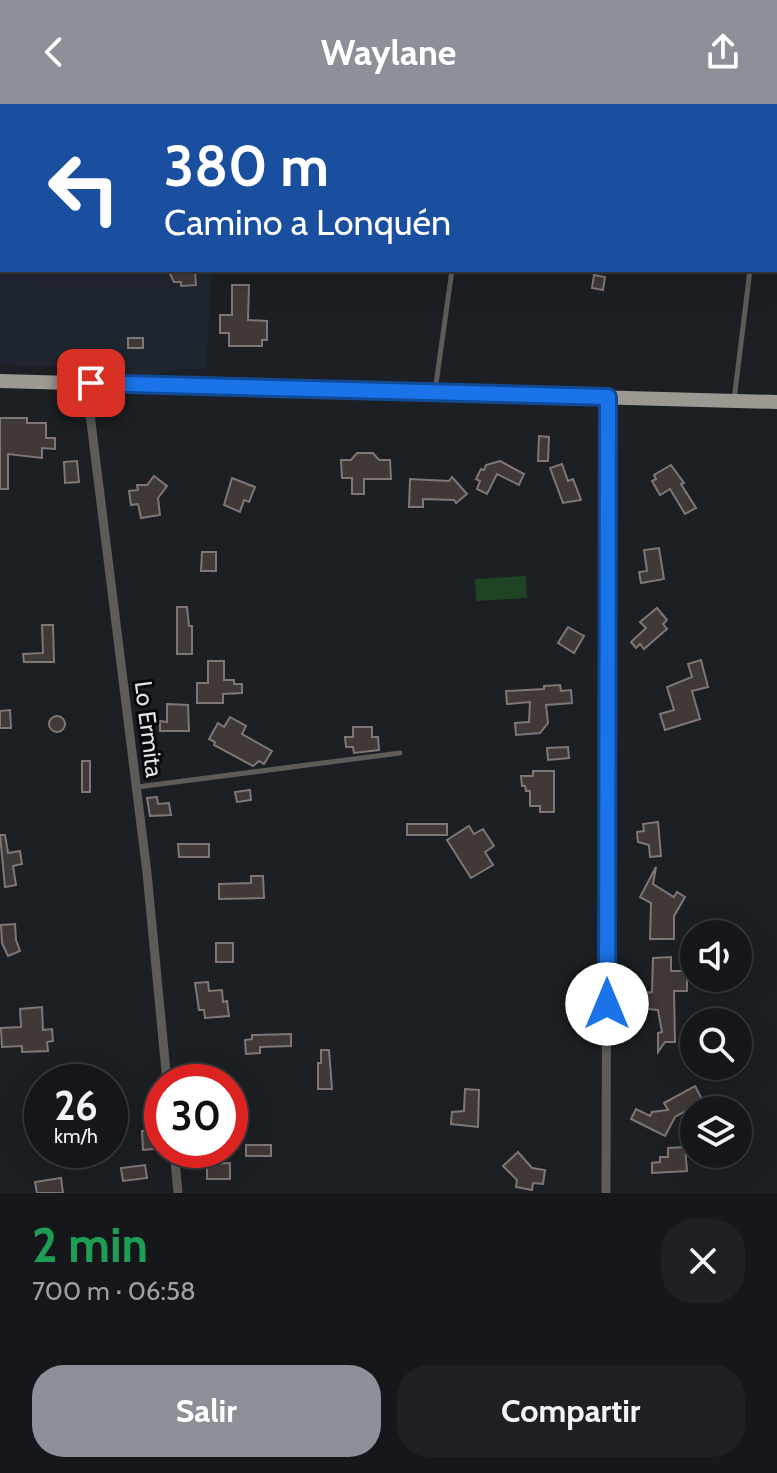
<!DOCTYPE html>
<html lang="es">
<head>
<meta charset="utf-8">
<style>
  :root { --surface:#15171a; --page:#1e2023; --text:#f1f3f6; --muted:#9d9fa2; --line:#343639; --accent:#8c9099 }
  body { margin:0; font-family:Cabin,sans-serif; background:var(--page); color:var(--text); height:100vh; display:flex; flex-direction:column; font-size:30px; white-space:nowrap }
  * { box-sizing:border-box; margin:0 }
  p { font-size:26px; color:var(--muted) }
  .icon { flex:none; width:44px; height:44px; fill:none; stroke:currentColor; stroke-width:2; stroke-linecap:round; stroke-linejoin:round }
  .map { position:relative; height:1089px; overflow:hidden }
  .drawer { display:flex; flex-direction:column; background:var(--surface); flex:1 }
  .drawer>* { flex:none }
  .banner { position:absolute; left:0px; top:0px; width:778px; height:168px; box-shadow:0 8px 32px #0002,0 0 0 2px var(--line); background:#1a4fa0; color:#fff; overflow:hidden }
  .buttons { position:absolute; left:680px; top:816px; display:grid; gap:16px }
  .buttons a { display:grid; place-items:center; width:72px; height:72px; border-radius:50%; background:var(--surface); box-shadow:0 8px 32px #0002,0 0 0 2px var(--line); font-size:40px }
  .speed { position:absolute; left:24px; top:960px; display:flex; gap:16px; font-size:40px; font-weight:700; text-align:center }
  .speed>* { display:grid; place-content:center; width:104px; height:104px; border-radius:50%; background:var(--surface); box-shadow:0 8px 32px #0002,0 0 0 2px var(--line); line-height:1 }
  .speed small { font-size:20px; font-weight:400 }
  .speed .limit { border:12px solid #d22; background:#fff; color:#111 }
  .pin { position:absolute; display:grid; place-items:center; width:68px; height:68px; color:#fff; margin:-34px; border-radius:16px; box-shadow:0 4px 12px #0006 }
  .me { position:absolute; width:88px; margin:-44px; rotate:0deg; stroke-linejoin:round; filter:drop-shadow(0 0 6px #0008) }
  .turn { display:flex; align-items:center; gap:28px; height:168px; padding:0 32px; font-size:36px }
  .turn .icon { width:104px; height:104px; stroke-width:2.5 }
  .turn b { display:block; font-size:56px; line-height:68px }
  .round { display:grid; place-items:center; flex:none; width:84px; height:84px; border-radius:32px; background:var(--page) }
  .headline { display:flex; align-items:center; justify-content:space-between; height:136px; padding:0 32px }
  h1 { font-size:48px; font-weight:800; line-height:60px; color:#1e9e55 }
  .action { display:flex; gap:16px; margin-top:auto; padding:16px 32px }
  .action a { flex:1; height:92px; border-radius:32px; background:var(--accent); color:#fff; font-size:32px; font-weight:800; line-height:92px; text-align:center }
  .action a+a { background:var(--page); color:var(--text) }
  header { display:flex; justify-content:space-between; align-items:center; height:104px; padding:0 32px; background:var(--accent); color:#fff; font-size:36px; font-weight:800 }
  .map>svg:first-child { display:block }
  .built { fill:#202630 }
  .pitch { fill:#1e4424 }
  .building { fill:#403938; stroke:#7f7776; stroke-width:2 }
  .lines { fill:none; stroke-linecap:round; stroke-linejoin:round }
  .service { stroke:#5d5c59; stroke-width:5 }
  .minor { stroke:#5d5c59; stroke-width:9 }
  .primary { stroke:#9c9993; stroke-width:14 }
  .route-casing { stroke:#114b97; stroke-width:20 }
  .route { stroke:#1a73e8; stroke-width:14 }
  .labels { text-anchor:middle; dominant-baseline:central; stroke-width:6; stroke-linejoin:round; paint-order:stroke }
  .street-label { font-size:24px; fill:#e2e4e7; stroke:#07080b }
</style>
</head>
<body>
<header><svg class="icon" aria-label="back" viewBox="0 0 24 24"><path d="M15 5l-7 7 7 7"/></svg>Waylane<svg class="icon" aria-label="share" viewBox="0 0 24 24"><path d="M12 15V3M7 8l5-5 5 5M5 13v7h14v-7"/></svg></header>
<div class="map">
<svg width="777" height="1089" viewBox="0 0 777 1089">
  <rect width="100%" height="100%" fill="#1c1f23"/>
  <polygon class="built" points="0,0 222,0 2,2 2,166 212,166 206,265 178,265 154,271 123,270 103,263 0,261"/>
  <polygon class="pitch" points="526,472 527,494 476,497 475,475"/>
  <g class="building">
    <polygon points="168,166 195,166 196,181 181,182 181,178 174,178"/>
    <polygon points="594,171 605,173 603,186 592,184"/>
    <polygon points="232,181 249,181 248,216 267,217 267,236 262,236 262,242 229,242 229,229 220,229 220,211 232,211"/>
    <rect x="128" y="234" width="15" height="10"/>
    <polygon points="0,314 27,314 27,319 46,319 46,334 55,334 55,345 42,344 42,354 8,350 8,385 0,385"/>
    <polygon points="539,332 549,333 548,357 538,357"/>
    <polygon points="357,349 373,349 379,356 390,356 391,375 364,375 364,390 352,390 352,374 342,374 341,356 351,356"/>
    <polygon points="77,357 79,378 65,379 64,358"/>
    <polygon points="500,357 524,370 519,381 497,370 487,390 477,385 480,377 476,375 481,365 484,366 486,361"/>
    <polygon points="562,360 568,377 573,375 581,396 563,399 550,364"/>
    <polygon points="671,361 684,379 681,380 696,404 685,410 670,385 660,391 652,377 656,375 654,371"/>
    <polygon points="154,372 167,382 158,394 160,411 141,414 138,400 131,401 129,387 138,386 137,381 147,381"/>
    <polygon points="452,373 467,390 456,399 454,396 423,395 423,403 409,403 410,375 449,377"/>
    <polygon points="232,374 255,383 249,398 244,396 240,408 224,401"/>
    <polygon points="659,444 664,475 641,479 639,468 647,467 644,446"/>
    <polygon points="202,448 216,448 216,467 201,467"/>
    <polygon points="177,503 187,503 189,522 192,522 192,550 177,550"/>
    <polygon points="657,504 667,516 663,520 667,525 644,545 640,540 636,544 631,538 646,524 640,518"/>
    <polygon points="42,521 53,521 54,558 24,558 23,550 43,549"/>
    <polygon points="568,523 584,532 574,549 558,539"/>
    <polygon points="701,556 708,583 692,587 700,615 665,626 660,610 674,606 667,583 692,573 688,560"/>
    <polygon points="208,557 224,557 224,576 234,576 234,580 242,580 242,589 223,590 223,599 197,599 197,579 208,579"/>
    <polygon points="560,581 561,587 571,586 572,599 546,601 548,619 540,629 516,631 515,619 529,618 530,598 507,600 506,587 544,585 544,582"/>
    <polygon points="167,600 188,601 189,627 160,627 160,617 167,618"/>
    <polygon points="10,606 11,624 0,624 0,607"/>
    <circle cx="57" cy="620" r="8"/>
    <polygon points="230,613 246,622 242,630 272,647 264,660 259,657 253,662 214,641 215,638 209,635 218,619 224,623"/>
    <polygon points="353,623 372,623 372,633 378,633 379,646 354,649 353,643 346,643 345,633 353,633"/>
    <polygon points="568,643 569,654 548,656 547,644"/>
    <rect x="82" y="657" width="8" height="31"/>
    <polygon points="533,667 554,667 554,708 540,708 540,702 530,702 530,687 526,687 525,682 522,682 521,672 533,672"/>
    <polygon points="250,686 251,696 237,698 235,688"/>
    <polygon points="157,693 158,700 169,699 171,711 150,712 147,694"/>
    <polygon points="658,718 661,752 650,753 649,741 638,738 637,728 644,727 643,720"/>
    <rect x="407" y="720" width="40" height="11"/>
    <polygon points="469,722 474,730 483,725 494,742 485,748 493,761 471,774 447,736"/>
    <polygon points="0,731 5,731 8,749 20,747 22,760 13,762 16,781 5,783"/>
    <polygon points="178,740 209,740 209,753 179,753"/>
    <polygon points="656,763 653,780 674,793 677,788 685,793 674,812 674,835 650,835 651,799 640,793"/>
    <polygon points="251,772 263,772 264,794 219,795 219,780 251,779"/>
    <polygon points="15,820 16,836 20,847 8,852 2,839 1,821"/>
    <rect x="216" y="839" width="17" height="19"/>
    <polygon points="671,853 671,867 687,867 687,887 674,887 675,938 665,938 658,948 658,929 662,928 658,906 628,903 627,891 652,888 653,854"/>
    <polygon points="208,878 209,887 222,886 223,898 227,897 229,912 205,914 204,906 199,906 195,879"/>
    <polygon points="42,903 43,926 52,925 53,937 47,938 48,947 22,948 22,942 2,943 1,924 21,923 20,905"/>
    <polygon points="291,930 291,942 260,943 260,949 246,950 245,936 252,935 252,931"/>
    <polygon points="321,946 329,946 332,985 318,985 318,959 321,959"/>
    <polygon points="695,982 703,997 675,1013 665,1032 631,1015 636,1005 650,1012 652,1008 668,1006 664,999"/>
    <polygon points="465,985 479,986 478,1023 451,1020 452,1008 464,1007"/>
    <polygon points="153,1026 154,1045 143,1046 142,1027"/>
    <rect x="246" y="1041" width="25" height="11"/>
    <polygon points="685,1043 687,1067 652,1069 652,1059 660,1058 660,1053 668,1053 668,1044"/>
    <polygon points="518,1048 532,1064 545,1066 543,1080 533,1079 532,1086 516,1083 517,1076 503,1062"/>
    <polygon points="230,1059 230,1075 207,1075 207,1060"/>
    <polygon points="145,1061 147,1074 123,1077 121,1064"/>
    <polygon points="61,1074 63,1089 37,1089 35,1078"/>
  </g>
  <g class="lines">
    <g class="service">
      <polyline points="472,2 472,0"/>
      <polyline points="435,287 452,166"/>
      <polyline points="734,296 750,166"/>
      <polyline points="137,683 400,649"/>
    </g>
    <g class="minor">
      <polyline points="86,278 147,769 167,978"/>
      <polyline points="174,1046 178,1089"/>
      <polyline points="606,1089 608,293"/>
    </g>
    <polyline class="primary" points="0,277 777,298"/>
  </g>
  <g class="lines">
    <g class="route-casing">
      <polyline id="route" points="91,279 608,293 607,900"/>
    </g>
    <use href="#route" class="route"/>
  </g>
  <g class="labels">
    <g class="street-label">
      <text transform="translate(149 625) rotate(83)">Lo Ermita</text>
    </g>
  </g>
</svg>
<div class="buttons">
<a><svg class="icon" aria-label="sound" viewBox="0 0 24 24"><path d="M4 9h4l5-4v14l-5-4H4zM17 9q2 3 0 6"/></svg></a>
<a><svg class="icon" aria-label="search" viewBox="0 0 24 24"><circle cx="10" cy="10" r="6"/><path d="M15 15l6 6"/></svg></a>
<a><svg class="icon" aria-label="layers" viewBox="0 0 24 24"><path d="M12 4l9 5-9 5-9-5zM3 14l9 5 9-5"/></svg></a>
</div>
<div class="speed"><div>26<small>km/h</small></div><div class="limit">30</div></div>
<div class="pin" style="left:91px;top:279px;background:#d93025"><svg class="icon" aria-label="arrive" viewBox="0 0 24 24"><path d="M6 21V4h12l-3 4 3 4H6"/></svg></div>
<svg class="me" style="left:607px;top:900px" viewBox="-20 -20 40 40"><circle r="19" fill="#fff"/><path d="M0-13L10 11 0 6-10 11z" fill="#1a73e8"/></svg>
<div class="banner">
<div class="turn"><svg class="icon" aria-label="left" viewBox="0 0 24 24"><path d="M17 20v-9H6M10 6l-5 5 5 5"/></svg><div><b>380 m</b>Camino a Lonquén</div></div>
</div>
</div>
<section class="drawer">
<div class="headline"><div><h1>2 min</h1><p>700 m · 06:58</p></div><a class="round"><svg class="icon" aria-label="close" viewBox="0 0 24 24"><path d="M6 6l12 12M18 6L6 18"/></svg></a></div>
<div class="action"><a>Salir</a><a>Compartir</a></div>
</section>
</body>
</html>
